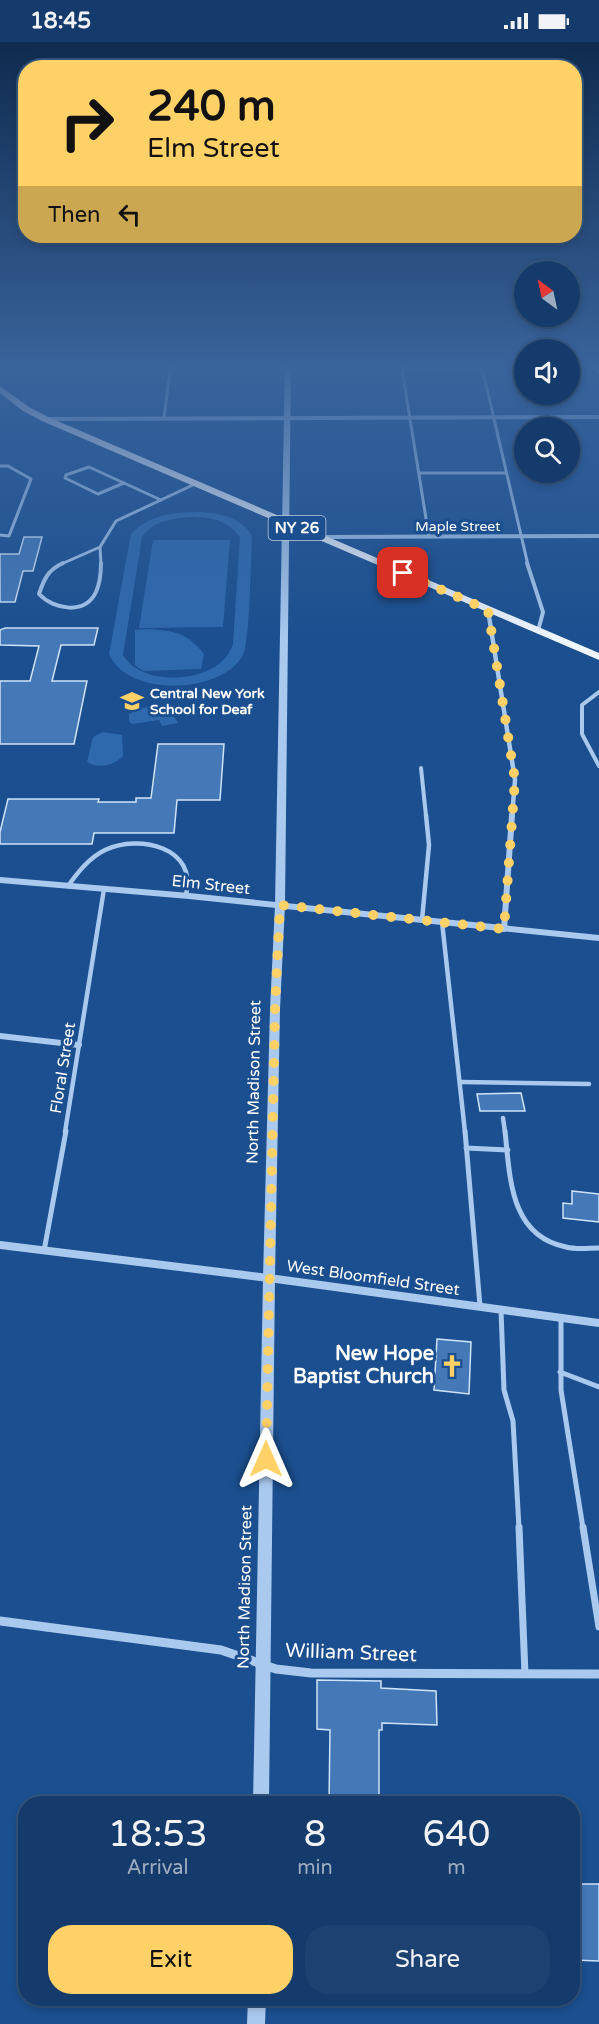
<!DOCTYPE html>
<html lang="en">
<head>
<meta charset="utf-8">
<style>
  :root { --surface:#143b6b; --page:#1d4271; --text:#f1f3f6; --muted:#9dadc1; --line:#33557e; --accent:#ffd166 }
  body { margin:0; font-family:"Varela Round",sans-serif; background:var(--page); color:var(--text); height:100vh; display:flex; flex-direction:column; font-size:22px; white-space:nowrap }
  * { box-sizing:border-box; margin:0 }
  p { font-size:20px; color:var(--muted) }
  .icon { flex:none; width:33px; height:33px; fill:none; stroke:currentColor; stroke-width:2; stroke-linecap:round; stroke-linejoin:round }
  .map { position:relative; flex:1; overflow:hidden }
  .drawer { position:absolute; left:18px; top:1754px; width:562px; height:210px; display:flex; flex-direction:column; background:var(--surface); border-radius:24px; box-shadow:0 3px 9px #0003,0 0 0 2px var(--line) }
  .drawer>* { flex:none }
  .top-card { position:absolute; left:18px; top:18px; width:564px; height:183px; border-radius:24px; box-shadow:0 3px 9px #0003,0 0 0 2px var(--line); background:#ffd166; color:#111; overflow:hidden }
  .needle { width:39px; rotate:327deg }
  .controls { position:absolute; left:514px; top:219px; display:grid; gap:12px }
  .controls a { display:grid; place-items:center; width:66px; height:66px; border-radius:50%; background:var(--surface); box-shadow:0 3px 9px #0003,0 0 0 2px var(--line); font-size:30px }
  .pin { position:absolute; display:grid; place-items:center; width:51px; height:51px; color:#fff; margin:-26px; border-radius:12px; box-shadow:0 3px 9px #0006 }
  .me { position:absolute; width:66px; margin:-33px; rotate:0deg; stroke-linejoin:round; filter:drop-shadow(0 0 4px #0008) }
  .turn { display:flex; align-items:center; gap:21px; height:126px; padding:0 30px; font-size:27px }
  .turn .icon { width:78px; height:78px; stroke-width:2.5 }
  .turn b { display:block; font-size:42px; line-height:51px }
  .then { display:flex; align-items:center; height:57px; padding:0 30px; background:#0003; gap:12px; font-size:22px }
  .eta { display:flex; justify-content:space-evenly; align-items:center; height:102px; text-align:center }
  .eta b { font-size:36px; font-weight:600; line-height:42px }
  .button { display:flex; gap:12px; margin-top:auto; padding:12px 30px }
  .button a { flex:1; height:69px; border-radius:24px; background:var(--accent); color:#111; font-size:24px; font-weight:600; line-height:69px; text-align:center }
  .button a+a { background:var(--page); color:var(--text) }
  .status { display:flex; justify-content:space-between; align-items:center; height:42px; padding:0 30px; background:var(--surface); direction:ltr }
  .status svg { height:16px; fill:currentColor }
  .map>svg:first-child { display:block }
  .green { fill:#2e69ad; fill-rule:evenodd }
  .building { fill:#4478b7; stroke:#cfe3fa; stroke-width:1.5 }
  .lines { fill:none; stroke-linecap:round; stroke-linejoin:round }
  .service-far4 { stroke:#a9c9ee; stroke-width:3 }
  .service-far3 { stroke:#a9c9ee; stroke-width:4 }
  .service-far2 { stroke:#a9c9ee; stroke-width:4.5 }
  .service-far1 { stroke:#a9c9ee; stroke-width:5 }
  .service { stroke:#a9c9ee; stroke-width:7 }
  .minor-far4 { stroke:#a9c9ee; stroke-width:4 }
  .minor-far3 { stroke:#a9c9ee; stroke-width:4.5 }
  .minor-far2 { stroke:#a9c9ee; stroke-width:6 }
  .minor-far1 { stroke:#a9c9ee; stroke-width:8 }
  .minor { stroke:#a9c9ee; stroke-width:9 }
  .tertiary { fill:#a9c9ee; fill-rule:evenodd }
  .primary { fill:#f0f6ff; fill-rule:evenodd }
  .route { stroke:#ffd166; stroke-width:10; stroke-dasharray:0 18 }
  .labels { text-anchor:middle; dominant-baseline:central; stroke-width:6; stroke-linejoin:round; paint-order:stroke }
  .far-street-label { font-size:14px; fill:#fff; stroke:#1b4f8f }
  .far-poi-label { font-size:14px; font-weight:bold; fill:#fff; stroke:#1b4f8f; text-anchor:start }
  .shield { fill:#1b4f8f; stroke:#bbcadd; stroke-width:1.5 }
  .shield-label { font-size:15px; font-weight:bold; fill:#fff }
  .street-label { font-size:16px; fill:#fff; stroke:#1b4f8f }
  .near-poi-label { font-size:20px; font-weight:bold; fill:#fff; stroke:#1b4f8f; text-anchor:end }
  .near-street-label { font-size:20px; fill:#fff; stroke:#1b4f8f }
</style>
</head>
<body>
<div class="status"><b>18:45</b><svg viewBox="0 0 49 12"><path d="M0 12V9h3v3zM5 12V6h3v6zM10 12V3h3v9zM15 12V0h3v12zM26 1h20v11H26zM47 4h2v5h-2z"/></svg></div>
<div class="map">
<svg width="599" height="1982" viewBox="0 0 599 1982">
  <rect width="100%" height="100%" fill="#1b4f8f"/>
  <g class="green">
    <path d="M201 470C222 472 241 475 252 494 251 514 250 601 243 613 222 652 128 656 109 612L131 492C150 472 175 470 201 470ZM189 475C209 475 227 477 240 495L233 602C222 642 142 647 123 613L142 495C152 479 172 477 189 475Z"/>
    <polygon points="153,498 230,498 223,585 139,586"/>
    <path d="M148 587C175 589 186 590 204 612L201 627 143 629 135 623V588Z"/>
    <polygon points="152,665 172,671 178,681 162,684 159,678 132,682 129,679 129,672 139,666"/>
    <path d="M103 690 122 693 123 714C113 724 99 727 87 720L93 695Z"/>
  </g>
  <g class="building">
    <polygon points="24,495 42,495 33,529 23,529 15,560 0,560 0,512 19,512"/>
    <polygon points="5,586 98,586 94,603 61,603 52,639 87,639 74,702 0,702 0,639 30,639 39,604 0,603 0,588"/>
    <polygon points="158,702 224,702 220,758 177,758 174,791 94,791 92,802 0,802 0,790 8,757 99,757 98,760 136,760 136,756 151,756"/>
    <polygon points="521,1051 525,1069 480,1069 477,1052"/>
    <polygon points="572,1149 599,1152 599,1180 563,1176 563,1161 572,1162"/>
    <polygon points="437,1297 471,1300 469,1352 434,1348"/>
    <polygon points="317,1638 381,1639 381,1646 436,1649 437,1683 382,1681 382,1688 379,1688 379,1761 329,1761 330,1688 317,1687"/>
    <polygon points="573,1842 599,1842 599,1919 573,1918"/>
  </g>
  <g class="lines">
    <g class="service-far4">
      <polyline points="401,321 429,495"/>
      <polyline points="481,321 528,523"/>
      <polyline points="402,327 482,327"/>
      <polyline points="164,376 171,321"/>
      <polyline points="0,424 8,424 31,437 9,494 0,493"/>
      <polygon points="89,425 124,441 98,452 65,436 66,433"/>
      <polyline points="419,431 506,431"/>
      <polyline points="124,441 161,458"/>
      <polyline points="100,505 116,479 195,442"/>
      <polyline points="59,523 100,505 101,523"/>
    </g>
    <g class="service-far3">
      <path d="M63 521C48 528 44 537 39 552 54 568 85 573 96 550 100 541 101 531 101 521"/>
      <polyline points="527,521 543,570 538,589"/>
      <polyline points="599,650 582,663 582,692 599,724"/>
      <polyline points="421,726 426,774"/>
    </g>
    <g class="service-far2">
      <path d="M68 844C78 830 89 816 105 808 139 792 198 805 186 853"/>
      <polyline points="422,878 429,803 426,773"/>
      <polyline points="442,880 465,1090"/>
      <polyline points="461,1040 589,1042"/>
      <polyline points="503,1076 505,1090"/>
      <polyline points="65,1090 104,847"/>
    </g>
    <g class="service-far1">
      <polyline points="465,1089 480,1264"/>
      <path d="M505 1089C510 1136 510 1194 566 1205 577 1208 589 1206 599 1206"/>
      <polyline points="466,1106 508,1108"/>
      <polyline points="44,1209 66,1089"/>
      <polyline points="501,1268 504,1348 513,1379 519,1486"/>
      <polyline points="561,1276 561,1348 583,1486"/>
      <polyline points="560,1330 599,1345"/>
    </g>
    <g class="service">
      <polyline points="519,1485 525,1632"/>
      <polyline points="583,1485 599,1585"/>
    </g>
    <g class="minor-far4">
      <polyline points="45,377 599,375"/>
      <polyline points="321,495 599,494"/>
    </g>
    <polyline class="minor-far3" points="488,568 515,738 512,774"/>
    <g class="minor-far2">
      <polyline points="0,838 189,854 599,896"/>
      <polyline points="504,887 512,773"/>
      <polyline points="0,994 79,1003"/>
    </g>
    <polyline class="minor-far1" points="0,1203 269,1236 599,1281"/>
    <polyline class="minor" points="0,1579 221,1608 276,1627 311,1631 599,1632"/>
    <g class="tertiary">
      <polygon points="285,321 291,321 285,863 280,967 275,1236 269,1761 253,1761 263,1236 270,967 275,863"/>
      <polygon points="592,321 598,321 599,332 596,330"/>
      <polygon points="248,1956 266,1956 265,1982 247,1982"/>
    </g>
    <polygon class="primary" points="0,344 29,365 48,375 599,611 599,618 42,379 23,369 0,351"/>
  </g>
  <linearGradient id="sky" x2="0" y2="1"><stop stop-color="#0f2b4f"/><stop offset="0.54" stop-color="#39639b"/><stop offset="1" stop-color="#39639b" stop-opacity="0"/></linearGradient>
  <rect width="599" height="599" fill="url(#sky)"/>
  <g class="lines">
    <polyline class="route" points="266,1417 275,967 280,863 504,887 515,738 488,568 403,531"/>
  </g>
  <defs>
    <g id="school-bare" transform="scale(1.8)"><path d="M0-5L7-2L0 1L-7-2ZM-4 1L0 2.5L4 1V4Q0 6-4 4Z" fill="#ffd166" stroke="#1b4f8f" stroke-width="2.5" paint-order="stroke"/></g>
    <g id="church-bare" transform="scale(1.8)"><path d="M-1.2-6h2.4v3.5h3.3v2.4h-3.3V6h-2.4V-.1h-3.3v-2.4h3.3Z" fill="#ffd166" stroke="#1b4f8f" stroke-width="2.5" paint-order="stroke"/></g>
  </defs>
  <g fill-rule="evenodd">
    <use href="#school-bare" x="132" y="659"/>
    <use href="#church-bare" x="452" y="1324"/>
  </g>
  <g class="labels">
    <g class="far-street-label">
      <text x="458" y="484">Maple Street</text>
    </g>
    <g class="far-poi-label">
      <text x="150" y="651">Central New York<tspan x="150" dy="16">School for Deaf</tspan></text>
    </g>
    <rect class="shield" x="268.5" y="474" width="57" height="24" rx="4.5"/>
    <g class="shield-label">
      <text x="297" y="486">NY 26</text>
    </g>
    <g class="street-label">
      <text transform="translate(211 843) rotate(6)">Elm Street</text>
      <text transform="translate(63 1026) rotate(-81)">Floral Street</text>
      <text transform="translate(254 1040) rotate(-89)">North Madison Street</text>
      <text transform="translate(373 1236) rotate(8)">West Bloomfield Street</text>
      <text transform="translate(245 1545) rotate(-89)">North Madison Street</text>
    </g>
    <g class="near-poi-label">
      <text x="434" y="1312">New Hope<tspan x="434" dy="23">Baptist Church</tspan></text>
    </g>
    <g class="near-street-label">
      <text transform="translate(351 1611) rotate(2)">William Street</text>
    </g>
  </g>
</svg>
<div class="controls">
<a><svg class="needle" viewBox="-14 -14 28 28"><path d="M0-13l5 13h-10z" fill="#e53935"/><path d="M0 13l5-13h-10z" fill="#9dadc1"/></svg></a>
<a><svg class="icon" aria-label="sound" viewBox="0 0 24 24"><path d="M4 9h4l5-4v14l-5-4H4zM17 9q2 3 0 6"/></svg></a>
<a><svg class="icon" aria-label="search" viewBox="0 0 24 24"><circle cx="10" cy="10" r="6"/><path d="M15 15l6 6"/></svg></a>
</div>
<div class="pin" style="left:403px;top:531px;background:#d93025"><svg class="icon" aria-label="arrive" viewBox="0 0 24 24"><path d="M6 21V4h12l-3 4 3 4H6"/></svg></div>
<svg class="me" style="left:266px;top:1417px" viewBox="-20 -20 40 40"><path d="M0-17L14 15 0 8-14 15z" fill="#ffd166" stroke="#fff" stroke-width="4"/></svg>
<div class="top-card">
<div class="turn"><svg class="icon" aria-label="right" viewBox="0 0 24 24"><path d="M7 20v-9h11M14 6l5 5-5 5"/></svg><div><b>240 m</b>Elm Street</div></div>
<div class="then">Then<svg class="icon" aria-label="left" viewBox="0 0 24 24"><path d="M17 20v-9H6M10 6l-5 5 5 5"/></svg></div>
</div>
<section class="drawer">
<div class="eta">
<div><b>18:53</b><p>Arrival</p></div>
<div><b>8</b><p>min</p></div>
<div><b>640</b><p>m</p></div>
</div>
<div class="button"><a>Exit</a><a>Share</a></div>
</section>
</div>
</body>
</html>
